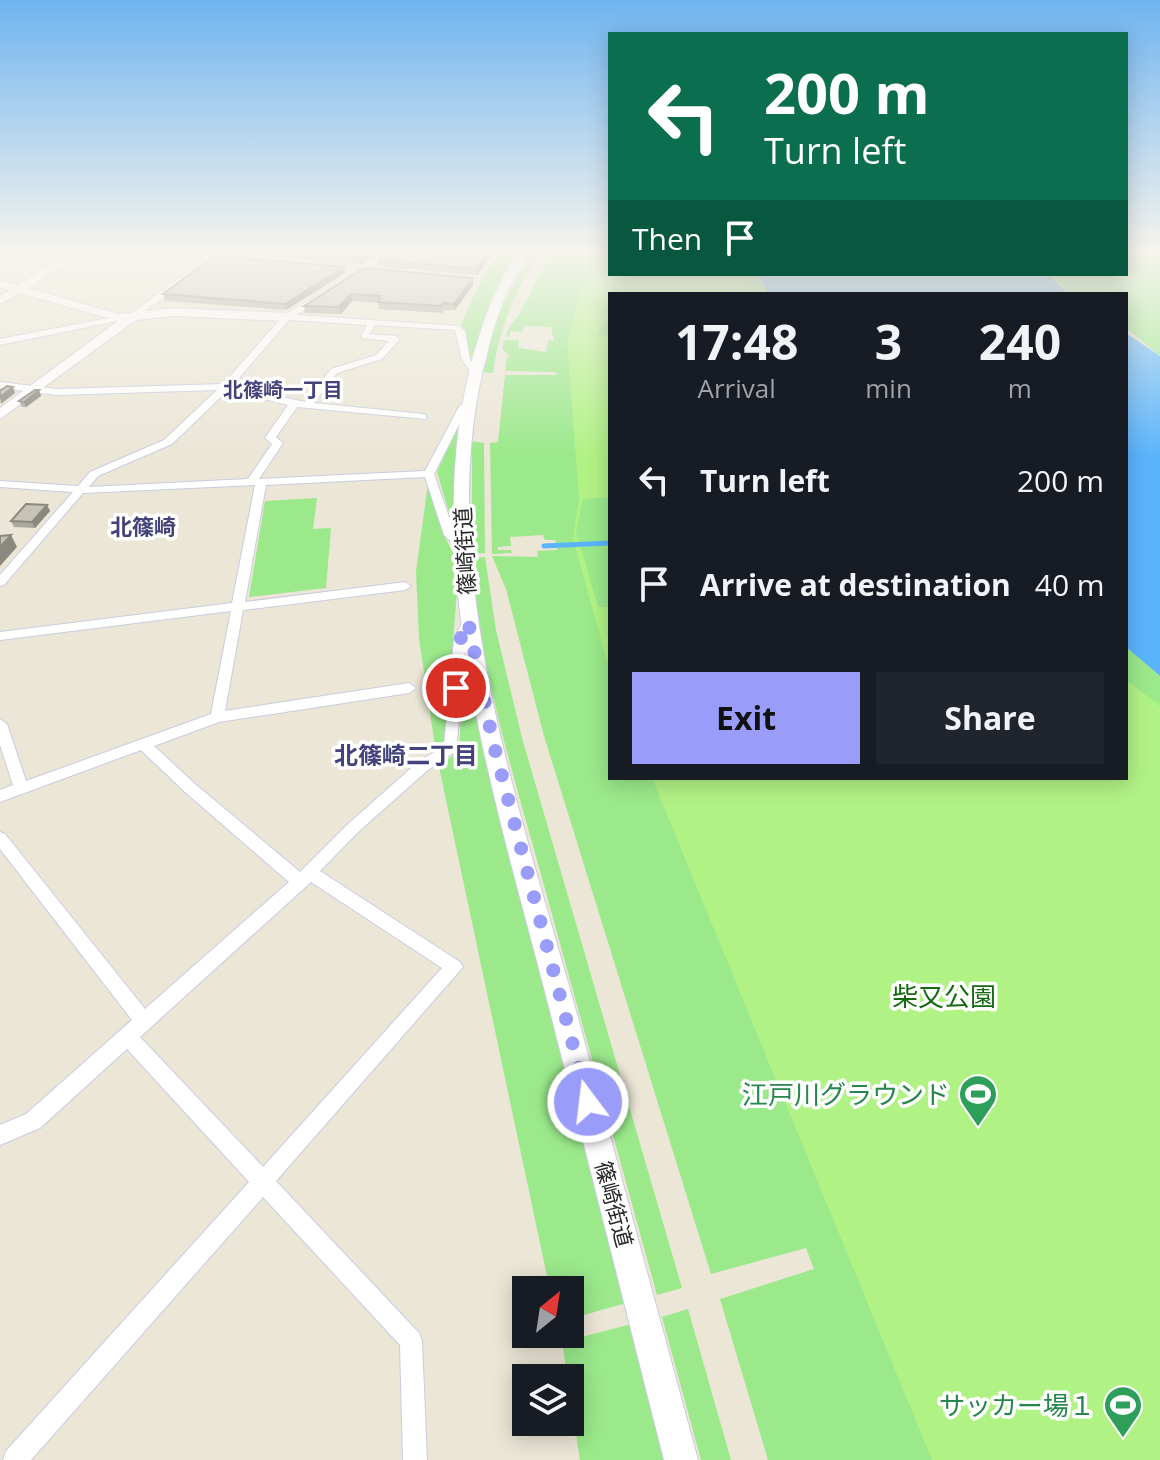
<!DOCTYPE html>
<html lang="en">
<head>
<meta charset="utf-8">
<style>
  :root { --surface:#171b24; --page:#20242c; --text:#f1f3f6; --muted:#9ea1a6; --accent:#9a9cfa }
  body { margin:0; font-family:"Open Sans","Noto Sans JP",sans-serif; background:var(--page); color:var(--text); height:100vh; display:flex; flex-direction:column; font-size:30px; white-space:nowrap }
  * { box-sizing:border-box; margin:0 }
  p { font-size:26px; color:var(--muted) }
  .icon { flex:none; width:44px; height:44px; fill:none; stroke:currentColor; stroke-width:2; stroke-linecap:round; stroke-linejoin:round }
  .map { position:relative; flex:1; overflow:hidden }
  .sheet { position:absolute; left:608px; top:292px; width:520px; height:488px; display:flex; flex-direction:column; background:var(--surface); border-radius:0px; box-shadow:0 4px 20px #0003 }
  .sheet>* { flex:none }
  .top-card { position:absolute; left:608px; top:32px; width:520px; height:244px; border-radius:0px; box-shadow:0 4px 20px #0003; background:#0b6e4f; color:#fff; overflow:hidden }
  .needle { width:52px; rotate:30deg }
  .tools { position:absolute; left:512px; top:1276px; display:grid; gap:16px }
  .tools a { display:grid; place-items:center; width:72px; height:72px; border-radius:0px; background:var(--surface); box-shadow:0 4px 20px #0003; font-size:40px }
  .pin { position:absolute; display:grid; place-items:center; width:68px; height:68px; color:#fff; margin:-34px; border:4px solid #fff; border-radius:50%; box-shadow:0 2px 8px #0007 }
  .me { position:absolute; width:88px; margin:-44px; rotate:345deg; stroke-linejoin:round; filter:drop-shadow(0 0 6px #0008) }
  .turn { display:flex; align-items:center; gap:28px; height:168px; padding:0 24px; font-size:36px }
  .turn .icon { width:104px; height:104px; stroke-width:2.5 }
  .turn b { display:block; font-size:56px; line-height:68px }
  .then { display:flex; align-items:center; height:76px; padding:0 24px; background:#0003; gap:16px; font-size:30px }
  .eta { display:flex; justify-content:space-evenly; align-items:center; height:136px; text-align:center }
  .eta b { font-size:48px; font-weight:700; line-height:56px }
  .button { display:flex; gap:16px; margin-top:auto; padding:16px 24px }
  .button a { flex:1; height:92px; border-radius:0px; background:var(--accent); color:#111; font-size:32px; font-weight:700; line-height:92px; text-align:center }
  .button a+a { background:var(--page); color:var(--text) }
  ul { padding:0; list-style:none }
  li { display:flex; align-items:center; gap:24px; height:104px; padding:0 24px }
  li div { flex:1 }
  li b { display:block; font-size:30px }
  li em { font-style:normal }
  .map>svg:first-child { display:block }
  .green { fill:#9be98b }
  .pitch { fill:#b1f285 }
  .water { fill:#5bb4fb }
  .lines { fill:none; stroke-linecap:round; stroke-linejoin:round }
  .stream { stroke:#5bb4fb; stroke-width:5 }
  .street-casing { stroke:#cbcbe2; stroke-width:2 }
  .secondary-casing { stroke:#cbcbe2; stroke-width:2 }
  .street { fill:#fff; fill-rule:evenodd }
  .secondary { fill:#fff; fill-rule:evenodd }
  .wall { fill:#aaa79d }
  .shaded-wall { fill:#8b887f }
  .building { fill:#c6c2b6; stroke:#8b887f; stroke-width:2 }
  .route { stroke:#9a9cfa; stroke-width:14; stroke-dasharray:0 25.2 }
  .labels { text-anchor:middle; dominant-baseline:central; stroke-width:7; stroke-linejoin:round; paint-order:stroke }
  .far-neighbourhood-label { font-size:20px; font-weight:bold; fill:#43437b; stroke:#fff }
  .far-quarter-label { font-size:22px; font-weight:bold; fill:#43437b; stroke:#fff }
  .street-label { font-size:22px; fill:#272727; stroke:#fff }
  .neighbourhood-label { font-size:24px; font-weight:bold; fill:#43437b; stroke:#fff }
  .near-park-label { font-size:26px; fill:#146911; stroke:#fff }
  .near-leisure-label { font-size:26px; fill:#27864d; stroke:#fff; text-anchor:end }
</style>
</head>
<body>
<div class="map">
<svg width="1160" height="1460" viewBox="0 0 1160 1460">
  <rect width="100%" height="100%" fill="#ebe6d6"/>
  <g class="green">
    <path d="M507 251H521L489 305 470 361 465 330 461 326C470 305 486 261 507 251Z"/>
    <path d="M532 251H541C516 288 499 328 493 373L483 372 485 366 482 365 498 314Z"/>
    <path d="M554 251H610V274H757L769 294H610V778H1126V647L1160 676V1460H768L720 1299 814 1269 806 1248 711 1274 544 736 506 589 492 556 538 557 537 551 557 550 555 540H545L543 535 510 537 511 546 498 547V550H511L512 553 492 554 490 443 498 442 505 375H557L556 372 505 371 507 358 510 357 502 348 504 340H519L518 348 546 352 548 340 554 341 551 327 525 326 522 332 511 331 509 337H505C509 325 516 320 522 309 534 290 540 269 554 251Z"/>
    <polygon points="1126,251 1160,251 1160,356 1126,328 1126,294 1072,294 1047,274 1126,274"/>
    <polygon points="460,423 455,471 455,533 437,472"/>
    <polygon points="472,441 484,443 485,553 472,554"/>
    <polygon points="428,483 445,537 454,555 457,590 445,745 436,753 419,638 416,572"/>
    <polygon points="317,498 313,529 331,528 326,588 249,597 265,501"/>
    <path d="M485 557 496 630 522 738 682 1288 657 1295C619 1156 580 1017 542 878 513 773 479 667 472 558Z"/>
    <polygon points="465,656 483,741 626,1303 570,1319 570,1290 550,1290 439,767 459,750"/>
    <polygon points="688,1309 731,1460 701,1460 662,1317"/>
    <polygon points="632,1324 666,1460 580,1460 562,1342"/>
  </g>
  <g class="pitch">
    <polygon points="602,251 610,251 610,274 742,274 740,277 750,294 610,294 610,316 598,335 610,336 610,497 583,499 576,532 598,607 610,607 610,672 573,538 579,499 567,340 582,287"/>
    <polygon points="1126,680 1160,706 1160,1460 932,1460 652,778 1126,778"/>
  </g>
  <g class="water">
    <polygon points="757,274 1047,274 1069,294 769,294"/>
    <polygon points="1126,333 1160,356 1160,676 1126,647"/>
  </g>
  <g class="lines">
    <polyline class="stream" points="544,546 610,543"/>
    <g class="street-casing">
      <g id="street">
        <polygon points="152,251 212,254 217,252 220,255 235,258 231,260 215,259 136,318 130,318 130,314 207,258"/>
        <polygon points="387,251 396,251 351,281 344,279"/>
        <polygon points="480,251 506,251 502,253"/>
        <path d="M320 294H323V298L296 315 460 326 465 331 470 360 479 370 471 372 462 360 455 330 375 325 370 334 396 336 400 339 382 359 337 373 314 403 423 414 426 415V419L297 407 276 437 283 443 259 479 425 471 460 405 472 403 474 405 467 409 434 474 455 534 468 546 466 548H458L444 535 425 477 266 485 245 602 405 582 411 586 405 590 243 610 225 711 409 683 416 688 409 693 219 722 154 746 195 784 300 872 348 824 418 762 444 746 454 640 464 618H472L474 621 466 640 456 751 428 770 358 832 320 871 460 962 463 967 276 1181 419 1333 422 1341 427 1460H403L400 1345 263 1197 31 1460H3L6 1451 249 1182 127 1049 40 1128 0 1145V1125L26 1114 132 1020 0 849V832L5 834 145 1009 289 882 185 792 141 750 0 802V790L13 785 0 745V719L7 724 26 781 211 714 231 611 0 640V632L232 603 255 485 83 493 4 585 0 586V575L73 492 0 487V481L78 486 90 472 164 440 217 390 57 395 0 388V382L57 389 223 384 284 315ZM289 320 367 325 361 336 362 338 389 341 376 355 331 369 305 402 232 386ZM228 390 288 405 265 438 272 444 248 479 89 487 98 476 172 444ZM311 882 442 968 263 1167 140 1037Z"/>
        <polygon points="119,316 122,316 122,320 0,345 0,339"/>
      </g>
    </g>
    <g class="secondary-casing">
      <g id="secondary">
        <polygon points="73,251 86,251 28,288 119,314 174,308 287,313 293,317 287,321 174,316 136,320 0,419 0,408 118,321 20,293 0,304 0,296 10,290 0,288 0,281 17,285"/>
        <path d="M520 251H531C508 282 496 317 487 354 430 564 522 814 578 1018 618 1165 658 1313 698 1460H664C627 1314 590 1168 553 1023 501 816 414 564 474 353 485 317 497 281 520 251Z"/>
      </g>
    </g>
    <use href="#street" class="street"/>
    <use href="#secondary" class="secondary"/>
  </g>
  <g class="wall">
    <polygon points="228,251 381,251 360,264 228,253"/>
    <polygon points="391,251 492,251 492,255 477,275 379,266 378,260"/>
    <polygon points="364,268 473,285 455,310 444,310 442,313 379,309 378,303 352,301 341,314 305,313 304,306"/>
    <polygon points="345,273 286,310 165,301 163,294"/>
    <polygon points="39,390 41,396 26,407 22,407 19,401"/>
    <polygon points="47,505 50,511 35,528 14,527 11,521"/>
  </g>
  <g class="shaded-wall">
    <polygon points="370,251 381,251 360,264 359,258"/>
    <polygon points="490,251 492,251 492,255 477,275 476,269"/>
    <polygon points="344,267 345,273 286,310 285,304"/>
    <polygon points="473,278 473,285 455,310 454,304"/>
    <polygon points="351,294 352,301 341,314 339,307"/>
    <polygon points="13,387 15,393 1,404 0,397"/>
    <polygon points="39,390 41,396 26,407 24,402"/>
    <polygon points="47,505 50,511 35,528 32,522"/>
    <polygon points="11,535 17,547 0,566 0,547"/>
  </g>
  <g class="building">
    <polygon points="281,251 370,251 359,258"/>
    <polygon points="391,251 490,251 476,269 378,260"/>
    <polygon points="215,256 344,267 285,304 163,294"/>
    <polygon points="364,268 473,278 454,304 443,303 441,306 378,302 381,296 351,294 339,307 304,306"/>
    <polygon points="7,386 13,387 0,397 0,391"/>
    <polygon points="35,390 39,390 24,402 19,401"/>
    <polygon points="26,504 47,505 32,522 11,521"/>
    <polygon points="11,535 0,547 0,536"/>
  </g>
  <linearGradient id="sky" x2="0" y2="1"><stop stop-color="#6fb4f0"/><stop offset="0.55" stop-color="#f6f4ed"/><stop offset="1" stop-color="#f6f4ed" stop-opacity="0"/></linearGradient>
  <rect width="1160" height="456" fill="url(#sky)"/>
  <g class="lines">
    <polyline class="route" points="456,688 460,640 468,621 493,742 588,1102"/>
  </g>
  <defs>
    <g id="stadium-pin" transform="scale(2)"><path d="M0 17L-7.5 6A9.5 9.5 0 1 1 7.5 6Z" fill="#2e9e5b" stroke="#fff"/><path d="M0-5a6.5 5 0 1 0 0 10a6.5 5 0 1 0 0-10ZM-3.5-1.8h7v3.6h-7Z" fill="#fff"/></g>
  </defs>
  <g fill-rule="evenodd">
    <use href="#stadium-pin" x="978" y="1094"/>
    <use href="#stadium-pin" x="1123" y="1405"/>
  </g>
  <g class="labels">
    <g class="far-neighbourhood-label">
      <text x="283" y="389">北篠崎一丁目</text>
    </g>
    <g class="far-quarter-label">
      <text x="143" y="526">北篠崎</text>
    </g>
    <g class="street-label">
      <text transform="translate(464 551) rotate(-93)">篠崎街道</text>
      <text transform="translate(615 1204) rotate(75)">篠崎街道</text>
    </g>
    <g class="neighbourhood-label">
      <text x="406" y="754">北篠崎二丁目</text>
    </g>
    <g class="near-park-label">
      <text x="944" y="996">柴又公園</text>
    </g>
    <g class="near-leisure-label">
      <text x="950" y="1094">江戸川グラウンド</text>
      <text x="1095" y="1405">サッカー場１</text>
    </g>
  </g>
</svg>
<div class="tools">
<a><svg class="needle" viewBox="-14 -14 28 28"><path d="M0-13l5 13h-10z" fill="#e53935"/><path d="M0 13l5-13h-10z" fill="#9ea1a6"/></svg></a>
<a><svg class="icon" aria-label="layers" viewBox="0 0 24 24"><path d="M12 4l9 5-9 5-9-5zM3 14l9 5 9-5"/></svg></a>
</div>
<div class="pin" style="left:456px;top:688px;background:#d93025"><svg class="icon" aria-label="arrive" viewBox="0 0 24 24"><path d="M6 21V4h12l-3 4 3 4H6"/></svg></div>
<svg class="me" style="left:588px;top:1102px" viewBox="-20 -20 40 40"><circle r="17" fill="#9a9cfa" stroke="#fff" stroke-width="3"/><path d="M0-11L8 9 0 5-8 9z" fill="#fff"/></svg>
<div class="top-card">
<div class="turn"><svg class="icon" aria-label="left" viewBox="0 0 24 24"><path d="M17 20v-9H6M10 6l-5 5 5 5"/></svg><div><b>200 m</b>Turn left</div></div>
<div class="then">Then<svg class="icon" aria-label="arrive" viewBox="0 0 24 24"><path d="M6 21V4h12l-3 4 3 4H6"/></svg></div>
</div>
<section class="sheet">
<div class="eta">
<div><b>17:48</b><p>Arrival</p></div>
<div><b>3</b><p>min</p></div>
<div><b>240</b><p>m</p></div>
</div>
<ul>
<li><svg class="icon" aria-label="left" viewBox="0 0 24 24"><path d="M17 20v-9H6M10 6l-5 5 5 5"/></svg><div><b>Turn left</b></div><em>200 m</em></li>
<li><svg class="icon" aria-label="arrive" viewBox="0 0 24 24"><path d="M6 21V4h12l-3 4 3 4H6"/></svg><div><b>Arrive at destination</b></div><em>40 m</em></li>
</ul>
<div class="button"><a>Exit</a><a>Share</a></div>
</section>
</div>
</body>
</html>
